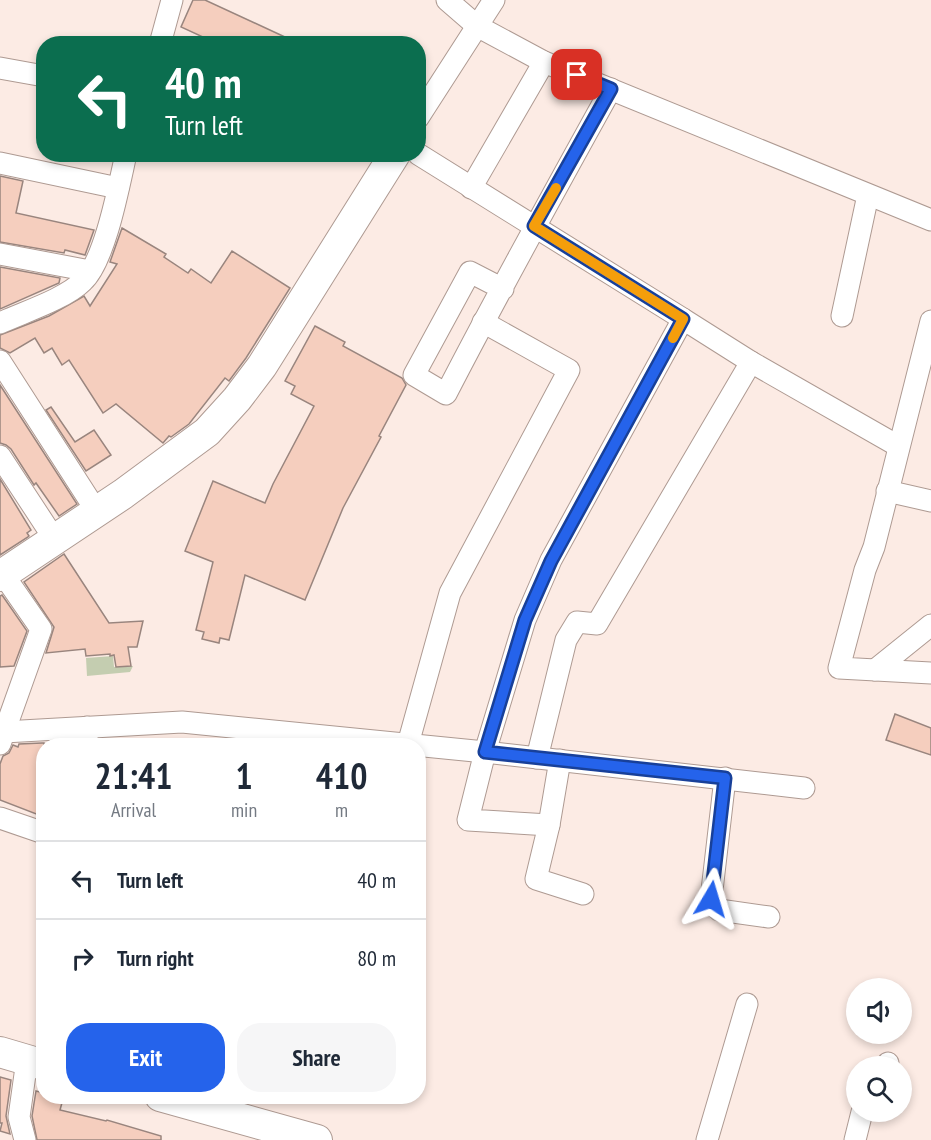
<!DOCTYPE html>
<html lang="en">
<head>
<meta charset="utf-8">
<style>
  :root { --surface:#fff; --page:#f6f6f7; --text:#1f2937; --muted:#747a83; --line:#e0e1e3; --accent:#2563eb }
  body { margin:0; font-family:"PT Sans Narrow",sans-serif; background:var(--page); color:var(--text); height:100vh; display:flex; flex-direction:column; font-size:22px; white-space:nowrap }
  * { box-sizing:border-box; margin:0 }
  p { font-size:20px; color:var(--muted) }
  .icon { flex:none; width:33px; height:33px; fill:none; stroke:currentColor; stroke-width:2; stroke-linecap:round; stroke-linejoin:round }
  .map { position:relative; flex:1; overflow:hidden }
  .drawer { position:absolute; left:36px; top:738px; width:390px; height:366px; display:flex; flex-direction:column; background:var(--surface); border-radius:24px; box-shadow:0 3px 9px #0003 }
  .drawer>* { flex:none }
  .guide { position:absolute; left:36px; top:36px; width:390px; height:126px; border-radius:24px; box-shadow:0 3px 9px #0003; background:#0b6e4f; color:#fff; overflow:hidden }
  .buttons { position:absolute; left:846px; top:978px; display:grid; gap:12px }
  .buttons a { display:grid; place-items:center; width:66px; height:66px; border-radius:50%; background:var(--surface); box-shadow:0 3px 9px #0003; font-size:30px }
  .pin { position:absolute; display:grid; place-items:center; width:51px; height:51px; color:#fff; margin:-26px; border-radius:12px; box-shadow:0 3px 9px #0006 }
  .me { position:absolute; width:66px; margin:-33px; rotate:7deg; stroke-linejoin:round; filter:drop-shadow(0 0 4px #0008) }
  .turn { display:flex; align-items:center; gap:21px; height:126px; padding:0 30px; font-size:27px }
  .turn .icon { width:78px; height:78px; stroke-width:2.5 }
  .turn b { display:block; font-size:42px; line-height:51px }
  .eta { display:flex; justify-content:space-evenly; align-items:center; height:102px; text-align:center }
  .eta b { font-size:36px; font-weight:700; line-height:42px }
  .cta { display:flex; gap:12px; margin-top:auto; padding:12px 30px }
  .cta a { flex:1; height:69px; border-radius:24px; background:var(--accent); color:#fff; font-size:24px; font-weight:700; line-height:69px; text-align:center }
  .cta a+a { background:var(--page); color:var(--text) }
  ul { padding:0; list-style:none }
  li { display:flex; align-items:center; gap:18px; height:78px; padding:0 30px; border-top:2px solid var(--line) }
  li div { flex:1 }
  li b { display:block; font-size:22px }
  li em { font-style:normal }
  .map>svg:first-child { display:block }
  .green { fill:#c4cdb0 }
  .building { fill:#f5cebe; stroke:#99857e; stroke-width:1.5 }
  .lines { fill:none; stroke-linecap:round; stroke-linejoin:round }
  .street-casing { stroke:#ae9a92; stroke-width:23 }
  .secondary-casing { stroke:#ae9a92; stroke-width:32 }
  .street { stroke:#fff; stroke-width:21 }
  .secondary { stroke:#fff; stroke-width:30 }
  .route-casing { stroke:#184099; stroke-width:15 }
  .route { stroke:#2563eb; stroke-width:10 }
  .slow { stroke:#f59e0b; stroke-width:10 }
</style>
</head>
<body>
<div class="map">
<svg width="931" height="1140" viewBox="0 0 931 1140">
  <rect width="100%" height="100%" fill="#fcebe4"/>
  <polygon class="green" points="113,656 114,667 133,666 130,672 87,676 86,658"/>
  <g class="building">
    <polygon points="193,0 205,0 300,44 218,44 181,27"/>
    <polygon points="0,176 23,181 16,213 94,230 85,255 65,250 64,253 0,242"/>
    <polygon points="122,228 166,254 164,257 188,273 191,269 211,283 232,251 290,288 246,358 229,381 225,378 189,424 171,437 169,436 163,443 116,404 103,413 69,360 62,365 52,348 44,353 35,338 10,353 0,348 0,335 49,316 84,296 90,306 117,264 110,262"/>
    <polygon points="0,267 60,278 59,283 0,309"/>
    <polygon points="315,326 345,342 343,346 402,378 406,385 379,436 381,437 343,508 305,600 245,575 229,640 220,638 219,643 202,639 204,632 196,630 213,562 185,551 213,481 265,503 273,484 314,406 291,394 295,386 285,381"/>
    <polygon points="0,385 77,504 59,516 36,483 34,485 11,449 6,445 0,443"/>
    <polygon points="51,407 75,442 94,430 111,455 86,471 46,410"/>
    <polygon points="0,479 31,530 27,533 29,536 28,537 0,555"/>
    <polygon points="64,554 109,623 143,621 137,647 128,647 131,666 116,667 114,655 110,656 110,654 86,656 85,649 46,653 54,627 24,582"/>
    <polygon points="2,595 27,631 14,666 0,667 0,596"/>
    <polygon points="895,714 931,728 931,755 886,740"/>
    <polygon points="42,743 44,743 44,817 0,800 0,764 3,756 9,753 13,745 18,747 19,744"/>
    <polygon points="0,1077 11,1080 6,1116 10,1134 0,1131 2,1123 0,1123"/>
    <polygon points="36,1091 44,1093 44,1096 63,1099 60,1110 106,1121 107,1120 161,1136 161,1140 37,1140 32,1116"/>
  </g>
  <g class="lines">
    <g class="street-casing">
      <g id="street">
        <polyline points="447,0 477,26 544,62 931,220"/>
        <polyline points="160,44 172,0"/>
        <polyline points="0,68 44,76"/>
        <polyline points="418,118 494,0"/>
        <polyline points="418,154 683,319"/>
        <polyline points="0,163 118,188"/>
        <polyline points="471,188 544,62"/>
        <polyline points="0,254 90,271"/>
        <path d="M503 289 470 272 414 375 446 394C499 291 555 190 611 89"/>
        <polyline points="842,316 868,195"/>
        <polyline points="931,321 874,547 865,570 839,668 931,673"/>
        <path d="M0 323C24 312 65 299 83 281 105 261 119 185 126 154"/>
        <polyline points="0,361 97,512"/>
        <polyline points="0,456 55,540"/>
        <polyline points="887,491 931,501"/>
        <polyline points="875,670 931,625"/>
        <polyline points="87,727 87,746"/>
        <polyline points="4,732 182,722 485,752 804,788"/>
        <polyline points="0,744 41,629 3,574"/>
        <polyline points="408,744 450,593 569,370 483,322"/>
        <polyline points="537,758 566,640 577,622 597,624 751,362"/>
        <polyline points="560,760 549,825 536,879 583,894"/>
        <polyline points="725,778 711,899 719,910 769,917"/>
        <polyline points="0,818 44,833"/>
        <polyline points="549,825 468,820 485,752 525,620 551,560 683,319 751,362 898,446"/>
        <polyline points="886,1066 888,1063"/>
        <polyline points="25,1140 19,1117 27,1060"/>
        <polyline points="707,1140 747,1004"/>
        <polyline points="855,1140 862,1112"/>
      </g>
    </g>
    <g class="secondary-casing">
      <g id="secondary">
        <polyline points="0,576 123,494 207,432 237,399 262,366 395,154"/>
        <polyline points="0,1052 44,1065"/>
        <polyline points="160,1096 317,1140"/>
      </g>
    </g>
    <use href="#street" class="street"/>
    <use href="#secondary" class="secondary"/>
  </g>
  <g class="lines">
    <g class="route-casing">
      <polyline id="route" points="577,75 611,89 534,226 683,319 551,561 525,620 485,752 725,778 711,899"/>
    </g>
    <use href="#route" class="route"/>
    <polyline class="slow" points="556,188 534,226 683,319 673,338"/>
  </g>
</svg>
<div class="buttons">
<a><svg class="icon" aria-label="sound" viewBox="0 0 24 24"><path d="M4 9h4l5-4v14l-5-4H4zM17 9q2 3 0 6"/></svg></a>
<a><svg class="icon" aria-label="search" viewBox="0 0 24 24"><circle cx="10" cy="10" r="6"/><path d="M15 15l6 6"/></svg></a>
</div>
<div class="pin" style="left:577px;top:75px;background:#d93025"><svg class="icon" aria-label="arrive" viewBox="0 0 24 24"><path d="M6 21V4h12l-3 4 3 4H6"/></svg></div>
<svg class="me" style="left:711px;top:899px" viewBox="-20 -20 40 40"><path d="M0-17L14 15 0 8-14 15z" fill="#2563eb" stroke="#fff" stroke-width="4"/></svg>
<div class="guide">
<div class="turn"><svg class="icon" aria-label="left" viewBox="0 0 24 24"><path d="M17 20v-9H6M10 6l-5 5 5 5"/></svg><div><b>40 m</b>Turn left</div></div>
</div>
<section class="drawer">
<div class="eta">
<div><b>21:41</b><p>Arrival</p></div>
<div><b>1</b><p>min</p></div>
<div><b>410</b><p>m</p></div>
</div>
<ul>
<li><svg class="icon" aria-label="left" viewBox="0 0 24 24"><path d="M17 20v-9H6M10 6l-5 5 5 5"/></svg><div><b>Turn left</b></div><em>40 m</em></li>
<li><svg class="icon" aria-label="right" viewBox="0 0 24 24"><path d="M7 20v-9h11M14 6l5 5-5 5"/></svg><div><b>Turn right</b></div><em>80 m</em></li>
</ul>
<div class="cta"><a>Exit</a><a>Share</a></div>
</section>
</div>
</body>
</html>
